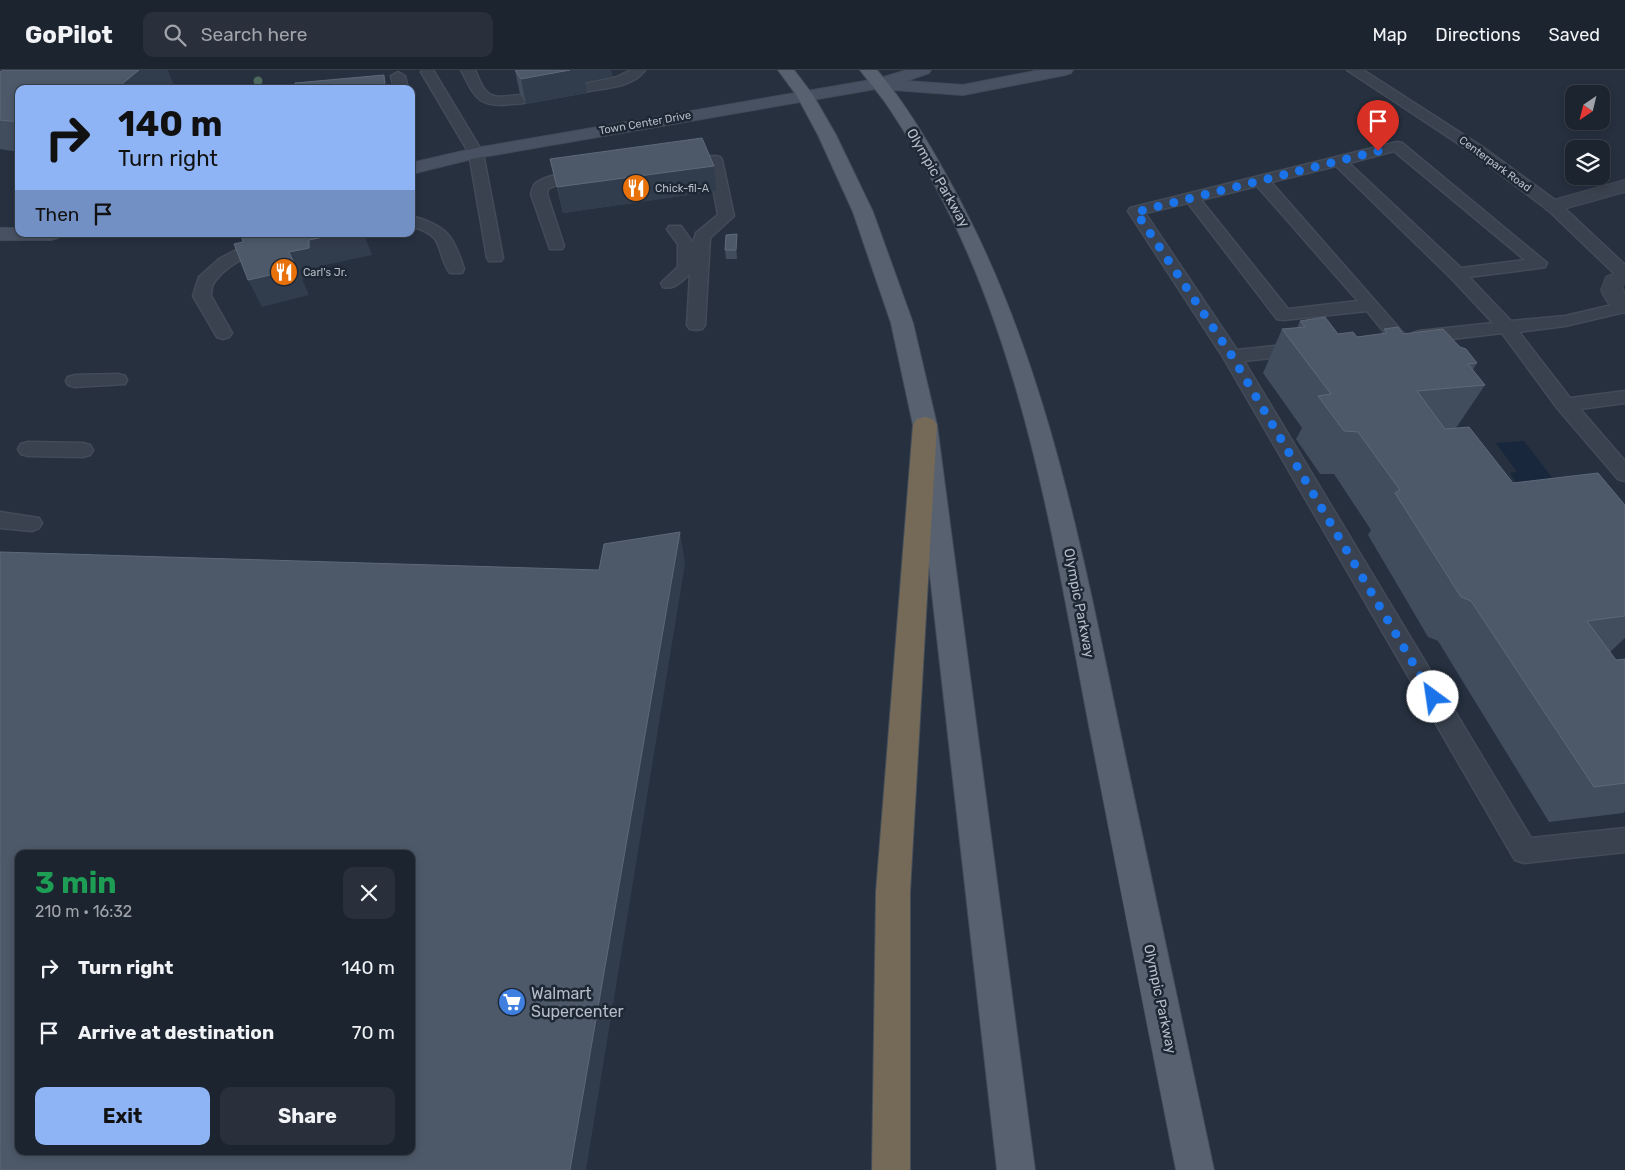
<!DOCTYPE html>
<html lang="en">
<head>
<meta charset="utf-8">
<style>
  :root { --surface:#1c242f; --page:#29303b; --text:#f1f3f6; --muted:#a0a4aa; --line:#3a414b; --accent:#8fb4f5 }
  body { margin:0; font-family:Rubik,sans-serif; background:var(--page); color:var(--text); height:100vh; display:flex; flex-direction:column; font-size:19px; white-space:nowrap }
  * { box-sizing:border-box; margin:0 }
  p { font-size:16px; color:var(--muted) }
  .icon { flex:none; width:28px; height:28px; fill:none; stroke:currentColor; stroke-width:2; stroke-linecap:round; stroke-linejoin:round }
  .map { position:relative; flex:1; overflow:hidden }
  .panel { position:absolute; left:15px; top:780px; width:400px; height:305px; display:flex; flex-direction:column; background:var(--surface); border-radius:10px; box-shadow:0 2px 8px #0003,0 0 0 1px var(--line) }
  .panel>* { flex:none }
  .banner { position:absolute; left:15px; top:15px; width:400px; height:152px; border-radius:10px; box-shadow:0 2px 8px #0003,0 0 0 1px var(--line); background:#8fb4f5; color:#111; overflow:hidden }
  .needle { width:32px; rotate:215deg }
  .buttons { position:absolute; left:1565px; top:15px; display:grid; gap:10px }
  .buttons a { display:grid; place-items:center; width:45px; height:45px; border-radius:10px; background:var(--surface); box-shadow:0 2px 8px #0003,0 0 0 1px var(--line); font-size:25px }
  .pin { position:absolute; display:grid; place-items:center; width:42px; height:42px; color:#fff; margin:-51px -21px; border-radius:50% 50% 50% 0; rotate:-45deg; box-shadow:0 0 5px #0007 }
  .pin .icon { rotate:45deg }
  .me { position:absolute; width:55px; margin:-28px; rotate:329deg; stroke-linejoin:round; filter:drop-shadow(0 0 4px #0008) }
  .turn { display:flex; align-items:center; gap:18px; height:105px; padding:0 20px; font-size:22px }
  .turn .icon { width:65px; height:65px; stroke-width:2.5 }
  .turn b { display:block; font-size:35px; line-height:42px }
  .then { display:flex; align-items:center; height:48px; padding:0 20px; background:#0003; gap:10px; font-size:19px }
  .round { display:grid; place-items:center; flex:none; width:52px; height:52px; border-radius:10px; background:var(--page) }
  .headline { display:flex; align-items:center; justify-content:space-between; height:85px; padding:0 20px }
  h1 { font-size:30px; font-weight:700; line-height:38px; color:#1e9e55 }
  .primary-button { display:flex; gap:10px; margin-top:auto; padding:10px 20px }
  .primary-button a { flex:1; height:58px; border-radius:10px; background:var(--accent); color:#111; font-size:20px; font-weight:700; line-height:58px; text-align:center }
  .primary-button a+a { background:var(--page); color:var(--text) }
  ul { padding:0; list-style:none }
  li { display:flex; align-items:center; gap:15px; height:65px; padding:0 20px }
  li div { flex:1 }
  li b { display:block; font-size:19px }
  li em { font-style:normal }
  header { display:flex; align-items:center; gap:30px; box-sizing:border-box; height:70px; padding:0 25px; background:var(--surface); border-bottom:1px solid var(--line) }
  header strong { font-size:24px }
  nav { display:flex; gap:28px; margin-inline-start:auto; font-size:18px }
  .search { width:350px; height:45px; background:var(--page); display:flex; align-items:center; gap:12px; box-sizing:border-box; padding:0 18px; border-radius:10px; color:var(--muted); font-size:19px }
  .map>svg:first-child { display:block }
  .water { fill:#19273d }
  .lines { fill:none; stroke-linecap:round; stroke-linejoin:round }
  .lane-casing { stroke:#434b58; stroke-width:3 }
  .street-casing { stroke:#434b58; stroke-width:2 }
  .secondary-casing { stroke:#434b58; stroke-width:2 }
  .primary-casing { stroke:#434b58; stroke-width:2 }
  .highway-casing { stroke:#444d59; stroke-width:2 }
  .lane { fill:#3a424f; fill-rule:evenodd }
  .street { fill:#3a424f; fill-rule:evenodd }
  .secondary { fill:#485162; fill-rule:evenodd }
  .primary { fill:#58616f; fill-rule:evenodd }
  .highway { fill:#756a57; fill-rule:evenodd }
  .tree { fill:#4e6a5f }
  .wall { fill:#414c5d }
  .shaded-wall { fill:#313c4c }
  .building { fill:#4d5969; stroke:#5e6878; fill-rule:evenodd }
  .route { stroke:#1a73e8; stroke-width:9; stroke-dasharray:0 16.2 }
  .labels { text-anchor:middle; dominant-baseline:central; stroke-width:5; stroke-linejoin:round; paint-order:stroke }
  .far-street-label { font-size:11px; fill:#b6bdc9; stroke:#1e2734 }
  .far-poi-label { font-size:11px; fill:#b6bdc9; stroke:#1e2734; text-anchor:start }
  .street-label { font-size:14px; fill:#b6bdc9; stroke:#1e2734 }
  .near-poi-label { font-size:16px; fill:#b6bdc9; stroke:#1e2734; text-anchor:start }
</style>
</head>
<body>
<header>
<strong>GoPilot</strong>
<div class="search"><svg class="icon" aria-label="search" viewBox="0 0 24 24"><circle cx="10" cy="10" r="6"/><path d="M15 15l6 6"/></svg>Search here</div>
<nav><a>Map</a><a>Directions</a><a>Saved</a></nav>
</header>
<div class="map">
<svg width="1625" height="1100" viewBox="0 0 1625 1100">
  <rect width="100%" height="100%" fill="#26303f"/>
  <polygon class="water" points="1524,371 1554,410 1517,413 1510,403 1517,402 1496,373"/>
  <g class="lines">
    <g class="lane-casing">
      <g id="lane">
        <polygon points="423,0 433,0 483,83 503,188 501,191 489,191 487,188 469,83 421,2"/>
        <path d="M461 0H475C478 6 481 16 486 21 498 35 521 18 530 29 526 34 518 34 511 34 478 38 475 27 461 0Z"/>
        <path d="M631 0H645C632 18 604 18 584 22L577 18 579 15 617 7Z"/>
        <polygon points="1347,0 1363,0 1481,76 1559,133 1625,195 1625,209 1619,208 1547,139 1471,82"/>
        <polygon points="398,2 405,6 408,19 394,19 391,6"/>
        <path d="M1397 72 1402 73 1547 193 1545 197 1539 198 1469 207 1511 251 1565 246 1625 232V242L1565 256 1519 262 1570 328 1625 321V333L1580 339 1625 391V411L1618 409 1558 339 1502 263 1419 273 1413 271 1410 267 1413 263 1419 261 1493 253 1451 208 1336 96 1271 112 1405 265 1408 269 1405 273 1399 275 1393 273 1367 241 1283 250 1277 249 1188 133 1145 143 1237 280 1302 273 1308 275 1311 279 1308 283 1302 285 1244 291 1531 768 1625 758V782L1524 793 1515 790 1223 287 1128 141 1130 138ZM1394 81 1525 190 1461 198 1349 93ZM1257 116 1358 231 1288 239 1201 130Z"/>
        <path d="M715 86 720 87 722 90 734 146 710 168 705 255 702 259 696 260 690 259 687 255 690 204C681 211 675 220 663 217L661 213 678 197V174L667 159 669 156H681L693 173 696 163 718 145 709 95 676 96 674 93 676 90 681 89Z"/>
        <path d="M585 101 590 103 593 106 590 109 559 114 548 119 547 124 564 176 562 179H550L531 124C532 120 533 115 536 113 549 103 570 104 585 101Z"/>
        <path d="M411 146C446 155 454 166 464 199L462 203H450C434 180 448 167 411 156Z"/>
        <path d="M292 164H318L316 167C281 176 238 181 215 211 212 215 211 221 211 226L232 263 229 267 223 269 217 267 193 226 199 207 219 189 244 176Z"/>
        <polygon points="118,304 125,306 127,310 125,314 75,317 68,315 66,311 68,307 75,305"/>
        <polygon points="28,372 83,373 90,375 93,380 90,385 83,387 28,386 21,384 18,379 21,374"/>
        <polygon points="0,442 39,448 42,453 39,458 32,461 0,458"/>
      </g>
    </g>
    <g class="street-casing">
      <g id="street">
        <polygon points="1625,110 1625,122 1553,142 1546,140 1543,136 1546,132"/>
        <path d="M1625 199V213L1622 215 1625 225V243C1613 241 1605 231 1601 220L1606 207Z"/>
      </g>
    </g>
    <g class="secondary-casing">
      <g id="secondary">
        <polygon points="907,0 931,0 929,3 906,11 963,15 1040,0 1073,0 1071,3 1065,5 963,25 894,20 887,17 476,88 411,104 411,93 476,78 877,9"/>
        <polygon points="0,158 19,158 19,164 61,164 58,168 51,170 0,170"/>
      </g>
    </g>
    <g class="primary-casing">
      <g id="primary">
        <polygon points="778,0 794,0 813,25 836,65 873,142 913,253 937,355 1035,1100 997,1100 913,355 891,253 853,142 818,65 797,26"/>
        <path d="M860 0H877C906 34 929 73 950 112 1045 283 1080 472 1120 661 1151 807 1183 954 1214 1100H1176C1147 954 1118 808 1090 661 1057 490 1030 312 954 153 934 112 911 70 885 32 877 21 868 11 860 0Z"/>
      </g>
    </g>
    <g class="highway-casing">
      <polygon id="highway" points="925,347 933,349 937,355 910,822 910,1100 872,1100 876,822 913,355 917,349"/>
    </g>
    <use href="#lane" class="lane"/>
    <use href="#street" class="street"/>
    <use href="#secondary" class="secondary"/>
    <use href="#primary" class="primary"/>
    <use href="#highway" class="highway"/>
  </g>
  <circle class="tree" cx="258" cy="11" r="4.5"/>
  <g class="wall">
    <polygon points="3,0 167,0 174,15 19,19 19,82 0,79 0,2"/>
    <polygon points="515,0 611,0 612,7 585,12 587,23 526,34 520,24"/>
    <polygon points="550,89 716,121 563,143"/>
    <polygon points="737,164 737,189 726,189 725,180"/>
    <polygon points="1300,251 1338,264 1357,267 1381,264 1384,259 1460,277 1477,293 1473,300 1485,315 1456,358 1513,413 1625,435 1625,568 1610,582 1616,590 1625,589 1625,741 1623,743 1549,752 1438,571 1428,567 1368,465 1371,460 1334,404 1320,404 1296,369 1302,358 1263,303 1282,259 1297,258"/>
  </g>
  <g class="shaded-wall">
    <polygon points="139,0 167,0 174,15 170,19 116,19"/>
    <polygon points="570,0 611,0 612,7 585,12 587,23 526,34 521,9"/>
    <polygon points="384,5 389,19 385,19"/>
    <polygon points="714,96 716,121 563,143 557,117"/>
    <polygon points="339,164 364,164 372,185 321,196 320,205 302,209 309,225 262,237 248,210 309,170"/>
    <polygon points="737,164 737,189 736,180"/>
    <polygon points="680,462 685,494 586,1100 570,1100"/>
  </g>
  <g class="building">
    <polygon points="3,0 139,0 116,19 19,19 19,52 0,50 0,2"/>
    <polygon points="515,0 570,0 521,9"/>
    <polygon points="384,5 385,19 295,19 295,13"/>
    <polygon points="702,68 714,96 557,117 550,89"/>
    <polygon points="241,164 339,164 309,170 309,178 289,182 297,199 248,210 234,174 243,172"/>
    <polygon points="737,164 736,180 725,180 726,165"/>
    <polygon points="1325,247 1338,264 1353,262 1357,267 1387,263 1384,259 1398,257 1403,264 1443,259 1460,277 1466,279 1477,293 1468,294 1485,315 1417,321 1445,359 1469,357 1513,413 1598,403 1625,435 1625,546 1587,551 1616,590 1625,589 1625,713 1594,717 1471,531 1461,527 1395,423 1400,420 1358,362 1344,361 1318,326 1331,324 1282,259 1305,257 1300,251"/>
    <path d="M680 462 570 1100H0V482L599 500 604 474ZM19 784H411V1081H19Z"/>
  </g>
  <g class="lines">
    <polyline class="route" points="1378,81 1136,142 1232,286 1433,627"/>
  </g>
  <defs>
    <g id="restaurant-disc" transform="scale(1.4375)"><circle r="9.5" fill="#e8710a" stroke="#1e2734"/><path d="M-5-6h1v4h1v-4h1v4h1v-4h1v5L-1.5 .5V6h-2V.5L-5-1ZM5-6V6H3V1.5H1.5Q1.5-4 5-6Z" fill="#fff"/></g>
    <g id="supermarket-disc" transform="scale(1.4375)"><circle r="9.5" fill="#3f7fe0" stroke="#1e2734"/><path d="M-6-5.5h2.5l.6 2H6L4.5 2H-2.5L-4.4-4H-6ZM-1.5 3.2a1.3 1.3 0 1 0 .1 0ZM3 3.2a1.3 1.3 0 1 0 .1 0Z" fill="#fff"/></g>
  </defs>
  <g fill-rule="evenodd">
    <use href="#restaurant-disc" x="636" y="118"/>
    <use href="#restaurant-disc" x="284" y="202"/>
    <use href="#supermarket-disc" x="512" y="932"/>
  </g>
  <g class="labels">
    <g class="far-street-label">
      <text transform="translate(645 53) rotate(-10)">Town Center Drive</text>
      <text transform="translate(1495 94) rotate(36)">Centerpark Road</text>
    </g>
    <g class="far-poi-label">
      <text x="655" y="118">Chick-fil-A</text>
      <text x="303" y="202">Carl's Jr.</text>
    </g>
    <g class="street-label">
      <text transform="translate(938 108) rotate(60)">Olympic Parkway</text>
      <text transform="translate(1079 533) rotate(79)">Olympic Parkway</text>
      <text transform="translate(1160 929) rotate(78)">Olympic Parkway</text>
    </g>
    <g class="near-poi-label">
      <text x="531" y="923">Walmart<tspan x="531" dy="18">Supercenter</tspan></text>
    </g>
  </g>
</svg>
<div class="buttons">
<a><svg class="needle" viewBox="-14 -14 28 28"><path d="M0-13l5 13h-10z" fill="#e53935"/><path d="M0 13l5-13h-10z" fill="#a0a4aa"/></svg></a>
<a><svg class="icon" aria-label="layers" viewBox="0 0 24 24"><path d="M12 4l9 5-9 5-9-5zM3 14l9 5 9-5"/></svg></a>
</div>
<div class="pin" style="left:1378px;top:81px;background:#d93025"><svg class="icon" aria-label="arrive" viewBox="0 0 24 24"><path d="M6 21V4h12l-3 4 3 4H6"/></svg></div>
<svg class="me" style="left:1433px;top:627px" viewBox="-20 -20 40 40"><circle r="19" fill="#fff"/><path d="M0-13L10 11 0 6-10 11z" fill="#1a73e8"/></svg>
<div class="banner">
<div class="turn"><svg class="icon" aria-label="right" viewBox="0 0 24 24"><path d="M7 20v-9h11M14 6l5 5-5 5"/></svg><div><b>140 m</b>Turn right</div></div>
<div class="then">Then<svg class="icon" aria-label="arrive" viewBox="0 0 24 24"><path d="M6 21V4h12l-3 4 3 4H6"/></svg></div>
</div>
<section class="panel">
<div class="headline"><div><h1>3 min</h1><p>210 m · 16:32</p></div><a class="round"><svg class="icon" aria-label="close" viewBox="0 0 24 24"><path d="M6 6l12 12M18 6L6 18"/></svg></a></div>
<ul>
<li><svg class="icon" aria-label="right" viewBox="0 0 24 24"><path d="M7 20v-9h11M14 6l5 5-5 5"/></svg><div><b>Turn right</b></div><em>140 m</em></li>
<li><svg class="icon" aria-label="arrive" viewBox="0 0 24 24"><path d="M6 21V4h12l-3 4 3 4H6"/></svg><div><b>Arrive at destination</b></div><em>70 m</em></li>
</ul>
<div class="primary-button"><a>Exit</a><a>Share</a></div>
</section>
</div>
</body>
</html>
